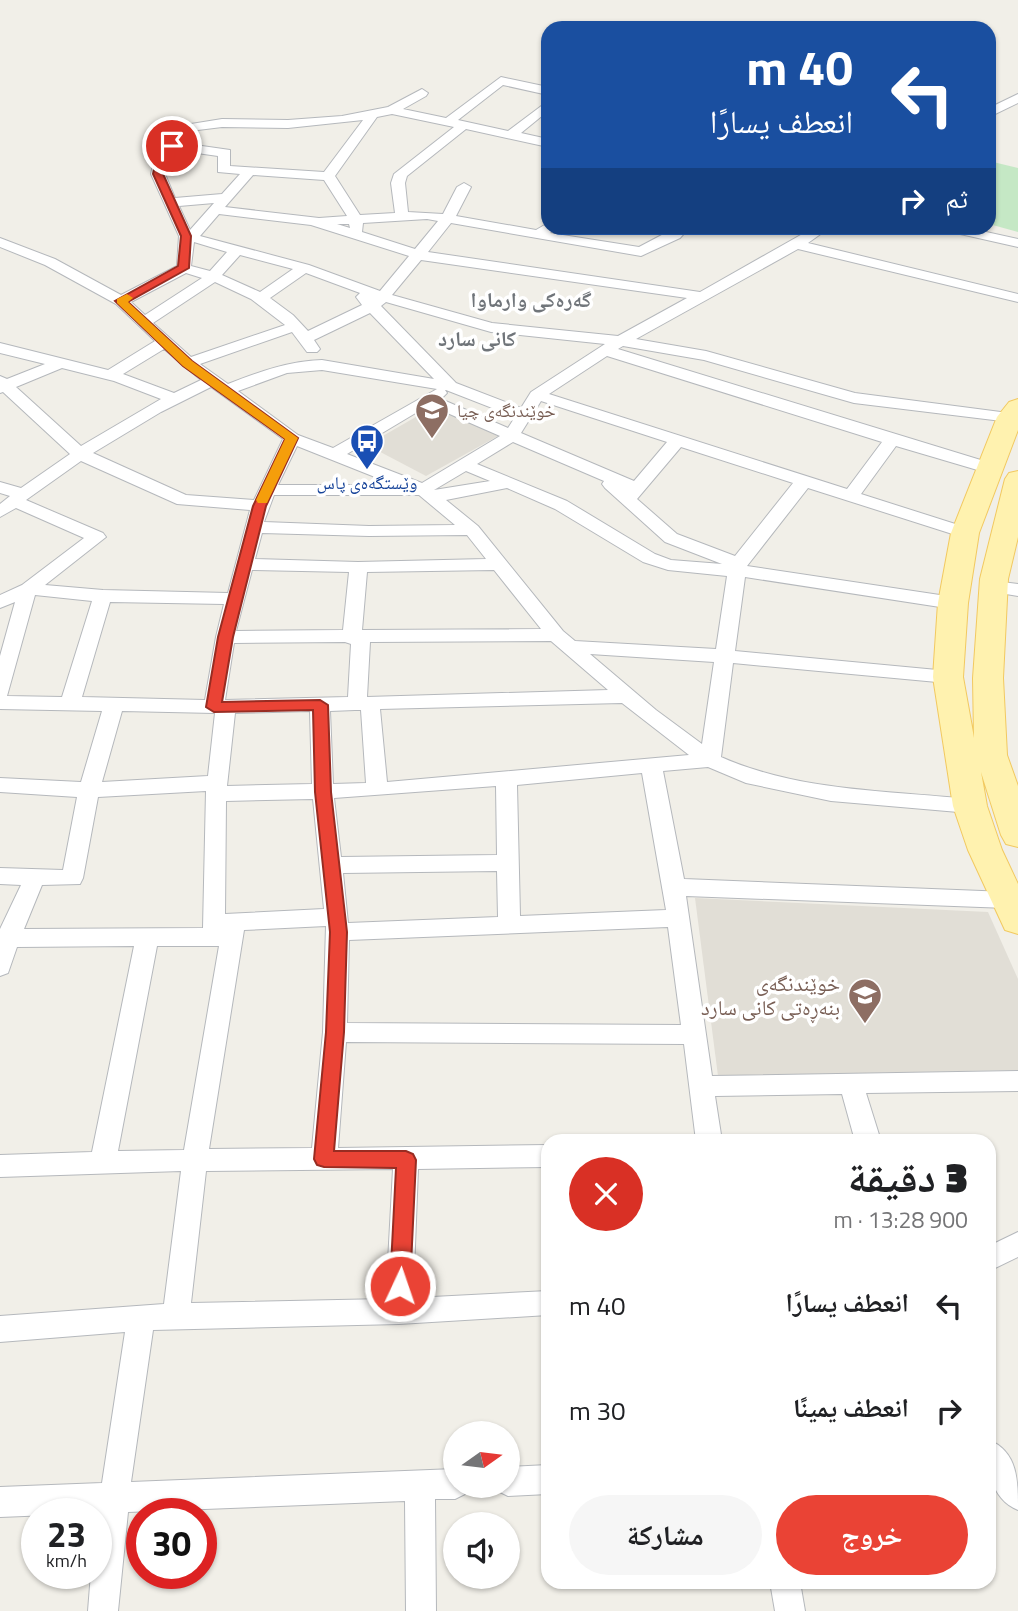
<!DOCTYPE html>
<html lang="ar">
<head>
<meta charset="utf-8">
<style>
  :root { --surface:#fff; --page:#f6f6f6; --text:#202124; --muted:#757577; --accent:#ea4335 }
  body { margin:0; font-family:"Titillium Web","Noto Naskh Arabic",sans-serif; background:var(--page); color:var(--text); direction:rtl; height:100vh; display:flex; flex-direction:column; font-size:26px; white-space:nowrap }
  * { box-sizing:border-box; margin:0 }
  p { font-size:23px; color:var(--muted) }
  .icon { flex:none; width:38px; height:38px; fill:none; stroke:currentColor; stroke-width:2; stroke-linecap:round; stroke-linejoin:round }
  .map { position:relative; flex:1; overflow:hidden; direction:ltr }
  .side { position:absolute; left:541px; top:1134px; width:455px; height:455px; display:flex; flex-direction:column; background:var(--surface); border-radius:21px; box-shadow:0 2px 5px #0004; direction:rtl }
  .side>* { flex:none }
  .top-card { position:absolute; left:541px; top:21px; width:455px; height:214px; border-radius:21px; box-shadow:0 2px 5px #0004; direction:rtl; background:#1a4fa0; color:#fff; overflow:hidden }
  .needle { width:46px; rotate:76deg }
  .controls { position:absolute; left:443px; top:1421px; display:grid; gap:14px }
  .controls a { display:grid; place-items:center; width:77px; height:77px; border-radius:50%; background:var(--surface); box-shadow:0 2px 5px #0004; font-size:35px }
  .speed { position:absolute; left:21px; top:1498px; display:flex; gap:14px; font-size:35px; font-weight:700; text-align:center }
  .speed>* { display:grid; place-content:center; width:91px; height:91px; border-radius:50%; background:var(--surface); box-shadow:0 2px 5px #0004; line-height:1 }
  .speed small { font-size:18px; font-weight:400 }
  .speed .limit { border:10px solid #d22; background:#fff; color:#111 }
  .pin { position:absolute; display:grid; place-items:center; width:60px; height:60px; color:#fff; margin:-30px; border:4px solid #fff; border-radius:50%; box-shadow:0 2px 7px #0007 }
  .me { position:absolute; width:77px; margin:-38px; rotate:3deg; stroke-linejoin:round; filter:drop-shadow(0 0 5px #0008) }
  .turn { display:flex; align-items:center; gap:24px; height:147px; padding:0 28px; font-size:32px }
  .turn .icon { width:91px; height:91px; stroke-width:2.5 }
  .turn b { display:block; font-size:49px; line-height:60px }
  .then { display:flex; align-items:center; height:66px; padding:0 28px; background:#0003; gap:14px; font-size:26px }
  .round { display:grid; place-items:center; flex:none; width:74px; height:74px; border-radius:37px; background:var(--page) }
  .overview { display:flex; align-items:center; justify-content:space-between; height:119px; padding:0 28px }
  h1 { font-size:42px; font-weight:800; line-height:52px }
  .button { display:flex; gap:14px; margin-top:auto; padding:14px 28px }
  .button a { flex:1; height:80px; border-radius:42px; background:var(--accent); color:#fff; font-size:28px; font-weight:800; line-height:80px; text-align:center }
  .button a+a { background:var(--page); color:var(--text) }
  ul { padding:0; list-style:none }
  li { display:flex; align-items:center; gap:21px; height:105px; padding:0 28px }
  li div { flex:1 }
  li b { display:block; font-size:26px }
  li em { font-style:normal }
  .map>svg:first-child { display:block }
  .education { fill:#e1ded6 }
  .green { fill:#c5e8c5 }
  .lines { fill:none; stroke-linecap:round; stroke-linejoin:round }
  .minor-casing { stroke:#b5b8bc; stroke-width:2 }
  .primary-casing { stroke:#f2c960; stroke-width:2 }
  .minor { fill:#fff; fill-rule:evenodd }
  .primary { fill:#fff2af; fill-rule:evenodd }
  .route { fill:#ea4335; stroke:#982c22; stroke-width:2 }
  .slow { fill:#f59e0b }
  .labels { text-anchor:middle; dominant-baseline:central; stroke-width:7; stroke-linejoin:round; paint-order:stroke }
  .far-education-label { font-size:18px; fill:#785e54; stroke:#fff; text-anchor:start }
  .far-transit-label { font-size:18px; fill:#164399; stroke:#fff }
  .far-quarter-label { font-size:21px; font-weight:bold; fill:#70757a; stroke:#fff }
  .education-label { font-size:21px; fill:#785e54; stroke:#fff; text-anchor:end }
</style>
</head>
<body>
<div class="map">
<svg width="1018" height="1611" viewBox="0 0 1018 1611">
  <rect width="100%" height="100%" fill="#f1efe8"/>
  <g class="education">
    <polygon points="435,406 498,436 426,476 367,445"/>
    <polygon points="695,898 988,912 1018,979 1018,1070 718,1076"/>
  </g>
  <polygon class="green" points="989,161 1018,168 1018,232 989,224"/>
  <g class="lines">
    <g class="minor-casing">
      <g id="minor">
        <path d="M501 77 548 87V95L503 85 458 120 508 131 548 101V111L521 133 548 139V147L466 129 407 176 405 183 408 212 443 214 457 187 464 183 471 187 456 216 536 230 548 223V228H555L550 233 639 247 675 228H689L680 238 641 256 451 223 428 252 700 292 813 228H829L808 243 1018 294V302L798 249 636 339 706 351 855 393 1016 414 1018 417 1010 422 854 403 704 360 623 346 618 349 997 465 999 469 991 474 896 446 861 494 971 529 974 533 971 537 965 538 808 488 747 566 953 597 962 603 953 609 745 577 735 651 948 671 955 673 958 677 955 681 948 683 733 663 721 757C798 791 886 791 970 799L977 801 981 806 977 811 970 813 831 801 746 783 708 767 663 771 684 879 1007 892 1015 894 1018 900 1015 906 1007 908 686 896 712 1076 1018 1071V1091L866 1093 881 1141H855L842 1094 715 1096 722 1141H696L684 1044 346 1042 338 1148 548 1145V1167L418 1169 413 1298 548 1291V1315L399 1324 153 1330 131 1482 455 1469V1486H469L465 1494 455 1499H435L436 1611H406L405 1501 128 1512 118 1611H88L91 1573H96L98 1513 0 1517V1487L102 1483 125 1332 0 1342V1316L164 1304 181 1171 0 1177V1155L92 1152 134 946 17 947 8 973 0 976V929L21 885 0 884V868L63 870 77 797 0 792V778L81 782 102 711 0 709V656L15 602 0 608V595L22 585 84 538 16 508 0 517V504L10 496 0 493V482L21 488 70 454 3 392 0 393V376L7 379 45 364 0 353V343L108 370 155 341 116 304 45 265 0 247V238L55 259 121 295 177 266 179 236 151 174 153 165 167 143 177 132 191 124 222 119 288 120 342 116 388 107 422 89 428 93 426 96 403 109 446 118ZM392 114 454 127 394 174 391 183 395 213 360 215 335 176 377 117ZM363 120 324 172 230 166V150L181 143 198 130 222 127 288 128ZM176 150 218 156V172L240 174 222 194 175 198 165 174ZM253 175 324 180 347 216 319 218 225 207ZM214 203 190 230 179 206ZM219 214 311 225 409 256 380 291 309 265 200 236ZM427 219 438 221 415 249 362 232 363 223ZM337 224H349L350 228ZM194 242 227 252 210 271 191 266ZM240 255 293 269 260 292 222 275ZM421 260 687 298 618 336 492 323 392 295ZM186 273 202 278 145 315 131 302ZM306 273 360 293 356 297 362 305 308 331 293 315 270 298ZM215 282 251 299 285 325 191 357 153 323ZM386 302 491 332 605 344 531 392 521 408 456 383 381 306ZM370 313 434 379 322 360C289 361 258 372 228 384L200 364 292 332 307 352H317L320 349 314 340ZM164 349 201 380 174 393 123 374ZM607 356 882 442 847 489 549 394ZM62 368 114 381 161 399 81 446 16 387ZM322 370 437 389 333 448 298 435 238 391 287 373ZM211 387 283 439 254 500 186 495 93 453 161 412ZM445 390H446L515 417 508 428 441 399 447 393ZM541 401 667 442 634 481 521 433ZM429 405 500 436 422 483 347 454ZM513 442 604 481 602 484 605 488 665 542 722 564 671 560 655 554 567 501 477 464ZM297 446 395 485H278ZM681 447 793 483 735 556 677 534 637 499ZM81 461 177 504 250 510 228 593 103 590 45 585 106 537 103 533 26 500ZM466 471 490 481 434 490ZM507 488 555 509 643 562 668 570 727 576 716 649 575 641 563 631 478 526 446 500ZM274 495H419L455 525 369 526 264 522ZM262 533 369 536 467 535 486 559 358 562 255 559ZM252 570 349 572 343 630 236 631ZM494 570 541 629 362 630 367 572ZM35 595 92 601 62 697 7 696ZM110 602 224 604 216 637 205 700 82 697ZM551 641 608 690 367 697 370 642ZM345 642 351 644 348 697 225 700 234 643ZM590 654 714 662 702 744 656 710ZM622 703 689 755 387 782 380 709ZM355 710H361L366 783 333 784 330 711ZM122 711 215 713 208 776 102 782ZM310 711 312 784 227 786 235 713ZM642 773 666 910 520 916 517 785ZM496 786 497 855 341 857 334 798ZM206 791 203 928 24 929 42 885 80 884 83 878 98 797ZM313 799 324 909 225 914 226 801ZM497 871 498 917 348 923 343 873ZM326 926 323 1032 312 1148 209 1149 244 930ZM668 927 681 1025 347 1023 349 940ZM157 946H219L184 1150 118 1151ZM393 1169 386 1299 191 1303 206 1171Z"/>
        <polygon points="1018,94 1018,103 989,117 989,108"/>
        <polygon points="945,228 968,228 1018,239 1018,247 947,231"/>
        <polygon points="994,581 1018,584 1018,596 988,591 985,587"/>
        <polygon points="1018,1232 1018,1257 989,1271 989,1246"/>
        <path d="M989 1440C1018 1452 1018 1481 1018 1510 989 1498 988 1467 989 1440Z"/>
        <polygon points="548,1465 548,1494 508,1496 498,1491 495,1486 508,1486 508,1467"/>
        <polygon points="770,1582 800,1582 805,1611 775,1611"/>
      </g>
    </g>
    <g class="primary-casing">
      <polygon id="primary" points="1018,399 1018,430 979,533 968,603 963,677 974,738 973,678 980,579 1005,479 1009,473 1018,471 1018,537 1008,579 1003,678 1007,755 1018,786 1018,847 1006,844 1001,835 981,772 987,806 1002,850 1018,884 1018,934 1005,930 968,850 953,806 933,677 938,603 951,533 997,417 1009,402"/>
    </g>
    <use href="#minor" class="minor"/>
    <use href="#primary" class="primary"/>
  </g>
  <polygon class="route" points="168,144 177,146 165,165 163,174 191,236 189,268 128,302 192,361 298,438 266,506 233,637 222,702 320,700 328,705 331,792 347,932 344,1032 334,1151 406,1151 413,1154 416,1160 410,1286 407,1292 400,1295 393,1292 390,1286 396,1168 324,1167 317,1165 314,1159 326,1032 330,932 315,792 313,710 214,712 206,707 218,637 253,506 285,439 183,366 115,301 178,266 181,236 153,174 155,165"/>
  <polygon class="slow" points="127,294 133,298 128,302 192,361 298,438 267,503 258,503 256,500 285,439 183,366 117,303 117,299"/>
  <defs>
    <g id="school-pin" transform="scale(1.75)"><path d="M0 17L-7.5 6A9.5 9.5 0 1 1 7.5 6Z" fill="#8d6e63" stroke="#fff"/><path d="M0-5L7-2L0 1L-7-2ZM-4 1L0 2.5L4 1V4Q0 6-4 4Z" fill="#fff"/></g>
    <g id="bus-pin" transform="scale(1.75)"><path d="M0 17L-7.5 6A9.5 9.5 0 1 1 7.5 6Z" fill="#1a4fb4" stroke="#fff"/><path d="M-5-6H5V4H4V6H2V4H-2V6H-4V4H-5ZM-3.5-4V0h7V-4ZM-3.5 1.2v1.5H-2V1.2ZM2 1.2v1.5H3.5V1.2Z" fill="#fff"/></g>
  </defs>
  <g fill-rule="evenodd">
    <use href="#school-pin" x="432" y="410"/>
    <use href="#bus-pin" x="367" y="441"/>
    <use href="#school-pin" x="865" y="995"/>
  </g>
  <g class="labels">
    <g class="far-education-label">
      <text x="457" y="410">خوێندنگەی چیا</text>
    </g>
    <g class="far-transit-label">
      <text x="367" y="482">وێستگەەی پاس</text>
    </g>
    <g class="far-quarter-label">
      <text x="531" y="299">گەرەکی وارماوا</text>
      <text x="477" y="338">کانی سارد</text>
    </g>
    <g class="education-label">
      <text x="840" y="983">خوێندنگەی<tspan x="840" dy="24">بنەڕەتی کانی سارد</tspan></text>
    </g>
  </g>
</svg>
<div class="controls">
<a><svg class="needle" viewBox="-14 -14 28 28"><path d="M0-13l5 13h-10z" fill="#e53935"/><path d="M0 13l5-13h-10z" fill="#757577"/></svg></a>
<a><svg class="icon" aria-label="sound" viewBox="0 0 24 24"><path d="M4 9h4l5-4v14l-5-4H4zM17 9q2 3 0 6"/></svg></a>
</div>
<div class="speed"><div>23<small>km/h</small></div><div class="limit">30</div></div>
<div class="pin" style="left:172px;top:146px;background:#d93025"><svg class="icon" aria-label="arrive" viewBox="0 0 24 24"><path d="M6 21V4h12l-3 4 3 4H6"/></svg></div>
<svg class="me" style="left:400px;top:1286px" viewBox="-20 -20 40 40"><circle r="17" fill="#ea4335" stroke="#fff" stroke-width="3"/><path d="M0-11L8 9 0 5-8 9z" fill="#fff"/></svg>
<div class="top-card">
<div class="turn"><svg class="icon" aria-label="left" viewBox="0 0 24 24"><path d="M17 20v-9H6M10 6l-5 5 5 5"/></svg><div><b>40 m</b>انعطف يسارًا</div></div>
<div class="then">ثم<svg class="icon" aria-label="right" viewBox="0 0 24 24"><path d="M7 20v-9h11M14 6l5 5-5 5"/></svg></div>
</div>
<section class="side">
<div class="overview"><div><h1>3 دقيقة</h1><p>900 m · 13:28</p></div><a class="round" style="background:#d93025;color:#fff"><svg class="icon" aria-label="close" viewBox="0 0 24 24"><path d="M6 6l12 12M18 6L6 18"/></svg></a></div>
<ul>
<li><svg class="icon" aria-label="left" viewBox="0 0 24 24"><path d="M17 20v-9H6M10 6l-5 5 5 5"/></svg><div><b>انعطف يسارًا</b></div><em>40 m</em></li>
<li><svg class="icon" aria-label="right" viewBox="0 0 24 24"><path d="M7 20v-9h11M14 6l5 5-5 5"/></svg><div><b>انعطف يمينًا</b></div><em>30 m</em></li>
</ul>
<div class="button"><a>خروج</a><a>مشاركة</a></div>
</section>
</div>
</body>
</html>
